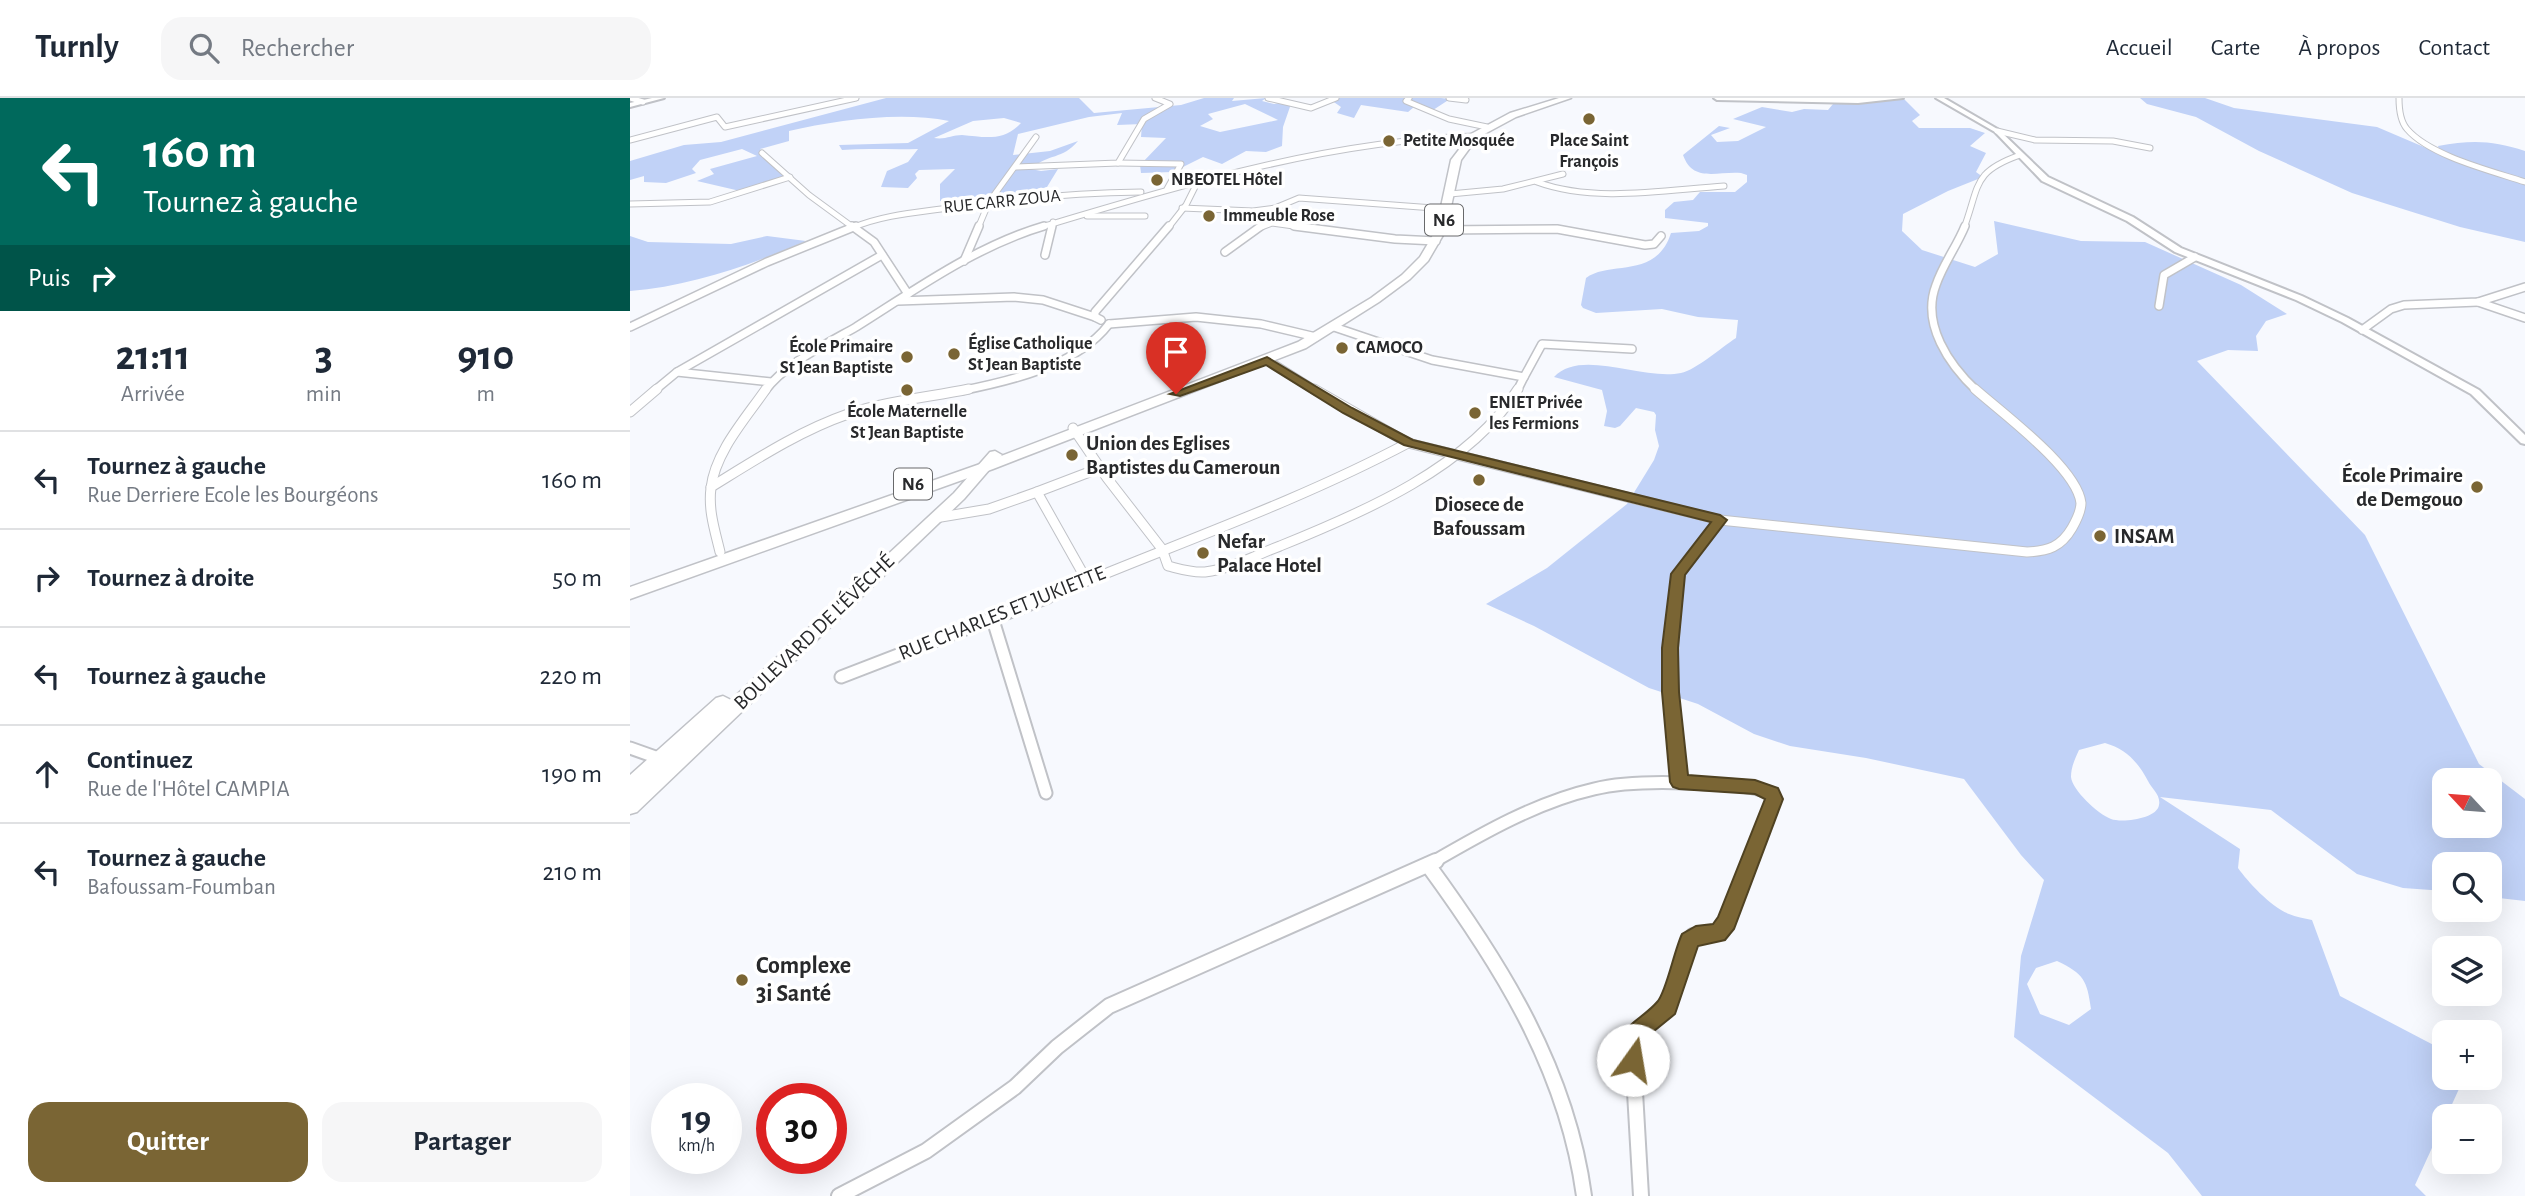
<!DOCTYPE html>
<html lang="fr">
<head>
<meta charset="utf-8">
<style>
  :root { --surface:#fff; --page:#f6f6f7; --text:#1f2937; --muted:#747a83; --line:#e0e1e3; --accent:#7a6534 }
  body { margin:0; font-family:"Alegreya Sans",sans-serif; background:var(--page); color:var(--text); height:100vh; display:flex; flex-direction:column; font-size:26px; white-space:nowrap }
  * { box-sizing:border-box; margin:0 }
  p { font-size:23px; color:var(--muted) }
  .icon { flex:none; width:38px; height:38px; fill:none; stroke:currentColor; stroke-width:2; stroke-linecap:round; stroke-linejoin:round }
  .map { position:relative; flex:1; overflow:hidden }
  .details { display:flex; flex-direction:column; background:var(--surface); width:630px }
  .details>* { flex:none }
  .top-card { background:#00695c; color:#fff; overflow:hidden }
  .needle { width:46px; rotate:296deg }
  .controls { position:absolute; left:1802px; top:670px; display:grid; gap:14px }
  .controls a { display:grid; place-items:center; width:70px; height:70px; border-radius:14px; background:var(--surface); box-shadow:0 7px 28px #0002; font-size:35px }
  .speed { position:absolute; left:21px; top:985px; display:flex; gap:14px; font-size:35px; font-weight:700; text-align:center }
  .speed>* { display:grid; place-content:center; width:91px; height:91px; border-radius:50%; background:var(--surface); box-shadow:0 7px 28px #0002; line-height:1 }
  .speed small { font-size:18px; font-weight:400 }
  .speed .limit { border:10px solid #d22; background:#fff; color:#111 }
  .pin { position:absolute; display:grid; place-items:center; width:60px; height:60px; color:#fff; margin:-72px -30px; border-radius:50% 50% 50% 0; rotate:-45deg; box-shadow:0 0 7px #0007 }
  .pin .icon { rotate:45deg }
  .me { position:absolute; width:77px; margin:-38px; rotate:13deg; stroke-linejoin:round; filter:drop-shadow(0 0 5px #0008) }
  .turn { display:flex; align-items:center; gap:24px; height:147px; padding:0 28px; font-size:32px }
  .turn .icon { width:91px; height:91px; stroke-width:2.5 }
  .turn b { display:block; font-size:49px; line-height:60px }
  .then { display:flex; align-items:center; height:66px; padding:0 28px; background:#0003; gap:14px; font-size:26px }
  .eta { display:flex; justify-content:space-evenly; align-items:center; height:119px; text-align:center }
  .eta b { font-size:42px; font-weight:700; line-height:49px }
  .cta { display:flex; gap:14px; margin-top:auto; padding:14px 28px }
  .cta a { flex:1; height:80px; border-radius:21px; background:var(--accent); color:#fff; font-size:28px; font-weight:700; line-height:80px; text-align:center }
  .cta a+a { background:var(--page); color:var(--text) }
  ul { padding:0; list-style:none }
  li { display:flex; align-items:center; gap:21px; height:98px; padding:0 28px; border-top:2px solid var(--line) }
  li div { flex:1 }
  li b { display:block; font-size:26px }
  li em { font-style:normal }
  header { display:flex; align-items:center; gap:42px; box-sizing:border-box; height:98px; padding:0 35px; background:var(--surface); border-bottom:2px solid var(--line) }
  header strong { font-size:33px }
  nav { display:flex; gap:38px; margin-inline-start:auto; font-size:24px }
  .search { width:490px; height:63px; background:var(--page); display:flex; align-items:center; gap:18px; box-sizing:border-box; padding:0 24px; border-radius:21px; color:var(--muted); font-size:26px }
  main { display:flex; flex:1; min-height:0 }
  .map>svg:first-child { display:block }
  .green { fill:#c1d2f7; fill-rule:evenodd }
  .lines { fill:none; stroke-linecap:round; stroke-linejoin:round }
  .minor-far4-casing { stroke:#c0c2c7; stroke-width:7 }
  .minor-far3-casing { stroke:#c0c2c7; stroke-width:10 }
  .minor-far2-casing { stroke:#c0c2c7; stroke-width:11 }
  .minor-far1-casing { stroke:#c0c2c7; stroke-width:15 }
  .minor-casing { stroke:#c0c2c7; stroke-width:18 }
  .tertiary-casing { stroke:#c0c2c7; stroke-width:4 }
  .primary-casing { stroke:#c0c2c7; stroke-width:3 }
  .trunk-casing { stroke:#c0c2c7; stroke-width:3 }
  .minor-far4 { stroke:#fff; stroke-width:5 }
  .minor-far3 { stroke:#fff; stroke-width:7 }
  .minor-far2 { stroke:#fff; stroke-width:9 }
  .minor-far1 { stroke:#fff; stroke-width:11 }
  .minor { stroke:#fff; stroke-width:14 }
  .tertiary { fill:#fff; fill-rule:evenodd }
  .primary { fill:#fff; fill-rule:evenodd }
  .trunk { fill:#fff; fill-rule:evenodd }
  .route { fill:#7a6534; stroke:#4f4222; stroke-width:2 }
  .poi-dot { fill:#7a6534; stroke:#fff; stroke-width:2.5 }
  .labels { text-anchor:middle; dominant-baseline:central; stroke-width:7; stroke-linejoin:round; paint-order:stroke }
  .far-poi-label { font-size:18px; font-weight:bold; fill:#28292b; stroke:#fff; text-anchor:start }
  .far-street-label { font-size:18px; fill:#28292b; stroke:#fff }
  .shield { fill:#fff; stroke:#68696b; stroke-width:2 }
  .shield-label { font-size:19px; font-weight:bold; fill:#28292b }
  .poi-label { font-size:21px; font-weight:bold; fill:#28292b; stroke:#fff; text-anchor:start }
  .street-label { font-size:21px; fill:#28292b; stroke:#fff }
  .near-poi-label { font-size:24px; font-weight:bold; fill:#28292b; stroke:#fff; text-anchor:start }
</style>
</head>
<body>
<header>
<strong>Turnly</strong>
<div class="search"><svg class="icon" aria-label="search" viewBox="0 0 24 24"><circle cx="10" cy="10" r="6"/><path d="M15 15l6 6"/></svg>Rechercher</div>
<nav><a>Accueil</a><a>Carte</a><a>À propos</a><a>Contact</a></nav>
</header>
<main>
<section class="details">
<div class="top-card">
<div class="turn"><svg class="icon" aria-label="left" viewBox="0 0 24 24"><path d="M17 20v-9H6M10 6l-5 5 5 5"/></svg><div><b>160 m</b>Tournez à gauche</div></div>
<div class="then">Puis<svg class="icon" aria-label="right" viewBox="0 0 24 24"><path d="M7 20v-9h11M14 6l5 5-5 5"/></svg></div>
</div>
<div class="eta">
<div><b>21:11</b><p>Arrivée</p></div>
<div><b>3</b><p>min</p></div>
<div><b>910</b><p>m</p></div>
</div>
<ul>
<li><svg class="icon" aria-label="left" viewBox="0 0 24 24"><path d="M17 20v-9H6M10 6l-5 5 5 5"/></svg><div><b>Tournez à gauche</b><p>Rue Derriere Ecole les Bourgéons</p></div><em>160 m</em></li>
<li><svg class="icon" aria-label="right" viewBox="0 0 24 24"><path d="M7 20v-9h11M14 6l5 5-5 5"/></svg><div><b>Tournez à droite</b></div><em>50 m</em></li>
<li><svg class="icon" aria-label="left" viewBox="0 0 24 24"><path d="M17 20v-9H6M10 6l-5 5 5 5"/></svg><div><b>Tournez à gauche</b></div><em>220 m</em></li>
<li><svg class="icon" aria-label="ahead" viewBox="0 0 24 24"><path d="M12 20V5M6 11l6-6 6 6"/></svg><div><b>Continuez</b><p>Rue de l'Hôtel CAMPIA</p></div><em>190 m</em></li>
<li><svg class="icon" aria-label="left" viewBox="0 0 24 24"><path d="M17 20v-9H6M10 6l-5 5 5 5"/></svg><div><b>Tournez à gauche</b><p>Bafoussam-Foumban</p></div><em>210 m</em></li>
</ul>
<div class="cta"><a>Quitter</a><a>Partager</a></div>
</section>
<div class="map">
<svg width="1895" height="1098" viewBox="0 0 1895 1098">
  <rect width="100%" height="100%" fill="#f7f9fe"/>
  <g class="green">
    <path d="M256 0H449L464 15 551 7 574 0H604L602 3 636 0 632 3 644 6 662 3 653 29 652 48 636 54 616 53 592 66 573 59 543 74 511 75 510 67 536 40 511 39 512 26 487 27 492 15 459 19 388 36 383 57 420 53 448 43C432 62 419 55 401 71L411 73 428 71 417 89 383 98H353L310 103V86L325 71 289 72 285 76 287 80 278 90 251 89 257 73 278 64 288 51C262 52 237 50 212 52L209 47 278 45 319 23C271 13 206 22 159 33V43L130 51 161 77 110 93 67 83 84 76 80 71 127 58 112 51 70 62 62 71 66 75 36 85 14 84V78L0 82V63L54 47 91 44ZM615 6 648 22 590 34 570 28 583 21 578 16ZM374 20 391 25C373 44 355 39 332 37 322 37 315 42 304 40L343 23Z"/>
    <polygon points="698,0 811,0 820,1 800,14 784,9 778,14 731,7 724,20 707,15 711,9"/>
    <path d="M1208 0H1273L1290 17 1282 23 1289 30H1340L1355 35 1340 48 1356 55 1346 74 1353 79 1318 93 1273 116 1272 133 1292 152 1345 169 1368 156 1364 123 1451 143 1515 144 1611 187 1657 216 1636 223 1626 238 1628 253 1598 252 1567 263 1735 437 1849 666 1895 701V803L1860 799V766H1815V793L1773 790 1727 776 1641 712 1530 699 1610 751 1608 770C1618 784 1641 809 1659 816 1666 819 1674 820 1682 822L1710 898 1815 953V980H1834L1785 1087 1796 1098H1572L1538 1055 1384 939 1391 858 1414 782 1391 757 1334 681 1236 660 1160 648 1124 636 1068 606 1019 590 904 528 856 506 917 470 997 406 1024 362 1029 348 1025 332 1026 317 1024 314 1006 310 990 328 985 330 974 328 977 313 972 292 924 279C951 250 1013 283 1051 275 1066 272 1092 249 1106 240L1108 222 1068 219 1032 211 966 215 953 210 951 207 956 180C980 162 1026 182 1041 135L1069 133 1078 128V125L1035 120V112L1044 104 1063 102 1070 94H1105L1117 84V77L1111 75C1087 73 1063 85 1053 57L1089 28 1100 30 1081 37 1087 44 1108 43 1136 29 1103 21 1132 9 1162 14 1174 11 1198 12ZM1475 645C1496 651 1508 664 1518 683 1522 691 1531 697 1529 707 1527 721 1492 725 1481 721 1468 716 1442 692 1441 679 1441 669 1445 661 1449 652ZM1815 682H1860V728H1815ZM1427 863C1454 876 1457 882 1461 911L1439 927 1410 916 1397 886 1406 870Z"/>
    <path d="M1510 0H1575L1604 10 1747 29 1815 58 1810 54 1808 48C1841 42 1862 42 1895 53V144L1830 129 1722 95 1629 53 1566 19 1517 6Z"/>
    <path d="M0 138 18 144 101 146 137 138 176 143C121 167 61 188 0 193Z"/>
  </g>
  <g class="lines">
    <g class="minor-far4-casing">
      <g id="minor-far4">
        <polyline points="0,0 13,4"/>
        <polyline points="638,0 681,10 706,0"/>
        <polyline points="779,0 776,3 819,21 857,29"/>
        <polyline points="819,0 836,2"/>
        <path d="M1769 0C1769 10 1770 23 1777 31 1800 58 1862 73 1895 84"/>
        <polyline points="1367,33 1405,42 1483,43 1520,50"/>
        <polyline points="0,42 87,19 95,29 226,0"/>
        <polyline points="132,55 179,97 224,130"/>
        <polyline points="488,65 551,66 537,91"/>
        <polyline points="386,69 488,65 514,21 540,6 525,0"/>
        <path d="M907 84C964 105 1035 92 1094 88"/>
        <polyline points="820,96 873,91 933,76"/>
        <polyline points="0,106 80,104 160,79"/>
        <polyline points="552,110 623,113 645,110 669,100 817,111"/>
        <polyline points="457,118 515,118"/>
        <path d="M222 130C250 118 281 115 311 111 378 101 444 95 511 94"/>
        <polyline points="348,130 359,104 406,39"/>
        <path d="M408 130C550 88 695 43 844 38"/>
        <polyline points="422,130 423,124"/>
        <polyline points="538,130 556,107 568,83"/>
        <polyline points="629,130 642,125 678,130"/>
        <path d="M1334 130C1350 87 1342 74 1390 57"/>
      </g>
    </g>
    <g class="minor-far3-casing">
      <g id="minor-far3">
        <polyline points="222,128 244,144 278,196"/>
        <polyline points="664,128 765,141 806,143"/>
        <path d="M1335 128C1327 148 1313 166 1306 187 1291 226 1319 267 1347 293"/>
        <polyline points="811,132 927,131 1015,147 1024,146 1031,138"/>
        <polyline points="595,154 631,128"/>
        <polyline points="415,157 422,128"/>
        <polyline points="334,163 349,128"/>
        <polyline points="268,203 384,199 413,202 465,219"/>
        <polyline points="1848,204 1895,220"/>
        <polyline points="1529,208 1534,177 1565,159"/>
        <polyline points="471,222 465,219 465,214 539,128"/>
        <polyline points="479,226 566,219 631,226 686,239"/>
        <polyline points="0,229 137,164 226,128"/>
        <polyline points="704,229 802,262 894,279 887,293"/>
        <polyline points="1732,232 1761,211 1774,207 1848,204 1895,189"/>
        <polyline points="637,262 686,293"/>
        <polyline points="47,274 252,157"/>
        <polyline points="894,279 912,246 1002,251"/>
        <polyline points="24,293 47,274 141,284"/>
        <path d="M135 293C153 267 198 245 226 229 285 192 346 148 414 128"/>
        <path d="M330 293C380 283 447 268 479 226"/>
      </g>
    </g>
    <g class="minor-far2-casing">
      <g id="minor-far2">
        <path d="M684 291 778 345 1090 422 1397 454C1418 453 1431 449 1442 430 1446 423 1451 413 1451 405 1447 370 1372 315 1345 291"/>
        <polyline points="0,314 27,291"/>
        <path d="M443 330 477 380 532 451 538 468C550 471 562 475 575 474 601 471 626 457 650 448 732 415 840 369 888 291"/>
        <path d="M81 389C125 362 169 333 218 316 256 303 300 299 339 291"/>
        <polyline points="305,420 359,411 407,394"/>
        <path d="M90 454C85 433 78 412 81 390 85 354 116 320 136 291"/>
        <polyline points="456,481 407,394 470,370"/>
        <path d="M414 501C536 449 661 407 778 345"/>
        <polyline points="1045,501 1048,476 1090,422"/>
      </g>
    </g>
    <g class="minor-far1-casing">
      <g id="minor-far1">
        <path d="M1046 499C1038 567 1040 617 1049 684"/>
        <polyline points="363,522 416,695"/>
        <polyline points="211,579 418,499"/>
        <polyline points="0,650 31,661"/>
        <path d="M803 764C853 735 907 704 964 691 996 683 1045 684 1077 686 1099 687 1120 687 1141 695L1144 701 1120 764"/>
      </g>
    </g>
    <g class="minor-casing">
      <g id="minor">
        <path d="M798 767C872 868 937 972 954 1098"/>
        <polyline points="209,1098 296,1053 385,989 427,949 479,908 806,763"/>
        <path d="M1011 1098 1002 942C1011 926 1030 922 1038 907 1049 885 1049 859 1063 838L1088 835 1096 825 1120 763"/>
      </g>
    </g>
    <g class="tertiary-casing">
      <g id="tertiary">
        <polygon points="22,0 34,0 0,9 0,5"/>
        <polygon points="1084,0 1273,0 1228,5 1087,2"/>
        <polygon points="1306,0 1314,0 1369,32 1418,79 1503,119 1551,150 1672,198 1718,220 1849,292 1895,337 1895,346 1891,345 1841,296 1712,224 1666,202 1545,154 1497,123 1412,83 1365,34"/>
      </g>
    </g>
    <g class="primary-casing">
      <polygon id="primary" points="365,353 372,357 334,401 7,714 0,716 0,677 86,600 93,598 101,602 324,395 360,354"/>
    </g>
    <g class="trunk-casing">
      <polygon id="trunk" points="929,0 941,0 886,19 847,40 831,62 816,132 798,163 780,181 749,204 676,250 363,371 0,501 0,489 353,365 668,244 741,200 772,177 790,159 806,132 821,62 841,36 880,15"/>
    </g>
    <use href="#minor-far4" class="minor-far4"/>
    <use href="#minor-far3" class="minor-far3"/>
    <use href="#minor-far2" class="minor-far2"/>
    <use href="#minor-far1" class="minor-far1"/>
    <use href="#minor" class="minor"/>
    <use href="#tertiary" class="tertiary"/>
    <use href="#primary" class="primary"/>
    <use href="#trunk" class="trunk"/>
  </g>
  <path class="route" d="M637 259 722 310 783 342 1090 417 1097 422 1055 477 1048 550 1049 594 1058 677 1125 682 1148 690 1153 701 1104 831 1095 842 1068 848 1045 916 1013 942 1014 962 1011 969 1003 973 995 969C978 929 1009 926 1028 903 1037 891 1044 853 1052 836L1066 828 1083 826 1088 819 1135 701 1125 696 1049 691 1043 689 1040 684 1032 594V550L1041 476 1081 424 774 347 713 315 636 267 550 298 540 296Z"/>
  <g class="poi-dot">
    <circle cx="959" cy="21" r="7"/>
    <circle cx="759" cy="43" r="7"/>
    <circle cx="527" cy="82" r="7"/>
    <circle cx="579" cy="118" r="7"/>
    <circle cx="712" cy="250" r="7"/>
    <circle cx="324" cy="256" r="7"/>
    <circle cx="277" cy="259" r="7"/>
    <circle cx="277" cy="292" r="7"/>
    <circle cx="845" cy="315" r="7"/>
    <circle cx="442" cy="357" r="7"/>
    <circle cx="849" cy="382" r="7"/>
    <circle cx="1847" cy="389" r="7"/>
    <circle cx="1470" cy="438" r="7"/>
    <circle cx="573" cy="455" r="7"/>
    <circle cx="112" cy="882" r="7"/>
  </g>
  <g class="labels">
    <g class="far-poi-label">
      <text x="773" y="43">Petite Mosquée</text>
      <text x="959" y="43" text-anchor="middle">Place Saint<tspan x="959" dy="21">François</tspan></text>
      <text x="541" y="82">NBEOTEL Hôtel</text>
      <text x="593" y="118">Immeuble Rose</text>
      <text x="338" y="246">Église Catholique<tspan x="338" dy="21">St Jean Baptiste</tspan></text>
      <text x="263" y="249" text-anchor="end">École Primaire<tspan x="263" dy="21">St Jean Baptiste</tspan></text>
      <text x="726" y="250">CAMOCO</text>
      <text x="859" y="305">ENIET Privée<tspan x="859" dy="21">les Fermions</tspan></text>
      <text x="277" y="314" text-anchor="middle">École Maternelle<tspan x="277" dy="21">St Jean Baptiste</tspan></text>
    </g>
    <g class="far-street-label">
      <text transform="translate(372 104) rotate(-6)">RUE CARR ZOUA</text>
    </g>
    <g class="shield">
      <rect x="795" y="106.5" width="38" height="31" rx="5"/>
      <rect x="264" y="370.5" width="38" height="31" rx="5"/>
    </g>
    <g class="shield-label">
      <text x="814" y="122">N6</text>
      <text x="283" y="386">N6</text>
    </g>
    <g class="poi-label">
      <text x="456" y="345">Union des Eglises<tspan x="456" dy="24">Baptistes du Cameroun</tspan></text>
      <text x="1833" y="377" text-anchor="end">École Primaire<tspan x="1833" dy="24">de Demgouo</tspan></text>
      <text x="849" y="406" text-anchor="middle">Diosece de<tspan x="849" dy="24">Bafoussam</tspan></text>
      <text x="1484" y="438">INSAM</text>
      <text x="587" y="443">Nefar<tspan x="587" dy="24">Palace Hotel</tspan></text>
    </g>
    <g class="street-label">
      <text transform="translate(372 515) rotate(-22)">RUE CHARLES ET JUKIETTE</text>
      <text transform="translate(184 534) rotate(-44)">BOULEVARD DE L'ÉVÊCHÉ</text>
    </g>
    <g class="near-poi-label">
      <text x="126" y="868">Complexe<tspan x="126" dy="28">3i Santé</tspan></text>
    </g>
  </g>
</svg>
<div class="controls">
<a><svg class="needle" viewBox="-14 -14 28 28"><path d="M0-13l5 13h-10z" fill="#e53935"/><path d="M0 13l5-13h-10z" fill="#747a83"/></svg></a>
<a><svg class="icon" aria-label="search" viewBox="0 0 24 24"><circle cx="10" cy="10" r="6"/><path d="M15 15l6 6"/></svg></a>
<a><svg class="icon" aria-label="layers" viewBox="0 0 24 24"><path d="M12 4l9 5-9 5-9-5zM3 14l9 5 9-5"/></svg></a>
<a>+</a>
<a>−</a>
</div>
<div class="speed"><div>19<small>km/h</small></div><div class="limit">30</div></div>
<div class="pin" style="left:546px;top:296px;background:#d93025"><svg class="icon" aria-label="arrive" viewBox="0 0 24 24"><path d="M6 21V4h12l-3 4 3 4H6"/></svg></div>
<svg class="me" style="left:1003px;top:962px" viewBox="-20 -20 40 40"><circle r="19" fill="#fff"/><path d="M0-13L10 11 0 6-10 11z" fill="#7a6534"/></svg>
</div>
</main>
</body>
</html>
